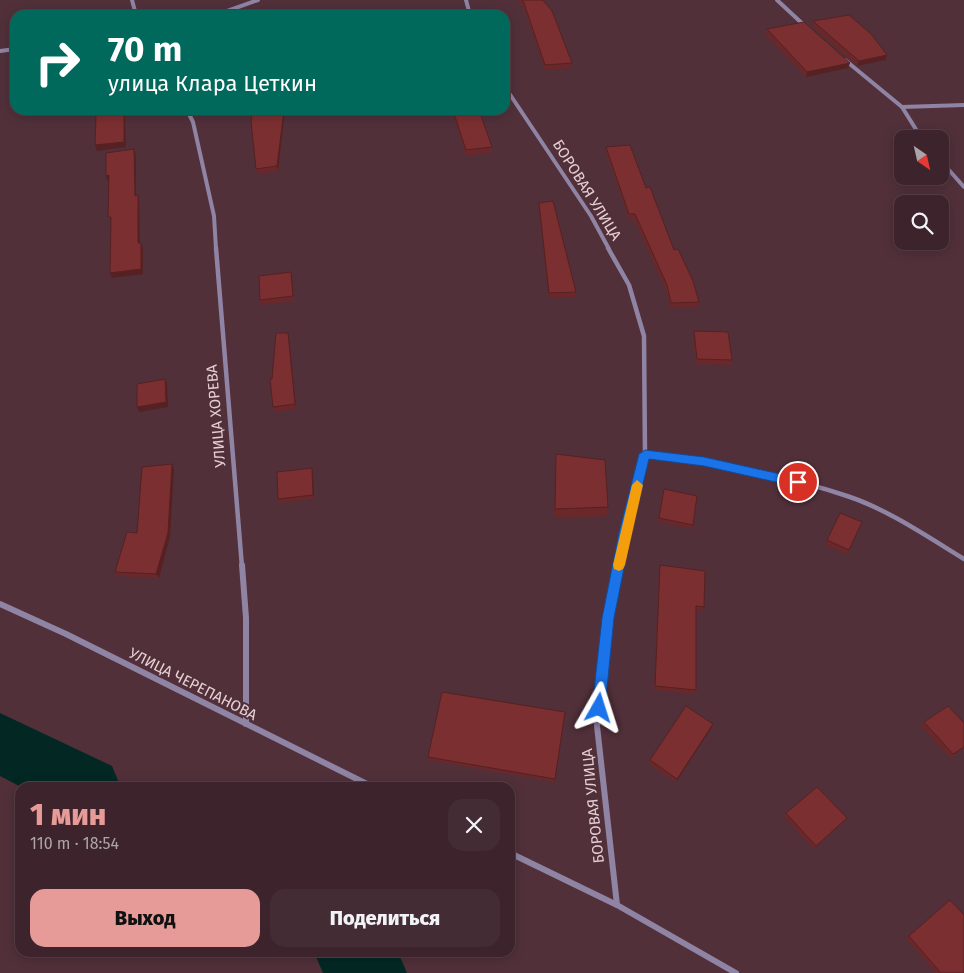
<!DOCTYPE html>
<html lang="ru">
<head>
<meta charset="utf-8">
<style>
  :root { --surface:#3d242c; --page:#442c34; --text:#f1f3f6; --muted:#ada4a9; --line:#564148; --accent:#e69b98 }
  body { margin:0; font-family:"Fira Sans",sans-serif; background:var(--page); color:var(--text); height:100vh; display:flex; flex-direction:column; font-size:19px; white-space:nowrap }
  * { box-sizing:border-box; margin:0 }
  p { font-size:16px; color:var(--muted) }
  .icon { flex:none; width:28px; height:28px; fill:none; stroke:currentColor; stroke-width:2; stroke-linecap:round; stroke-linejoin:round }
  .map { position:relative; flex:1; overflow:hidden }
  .sheet { position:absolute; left:15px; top:782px; width:500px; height:175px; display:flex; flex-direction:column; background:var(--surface); border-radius:15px; box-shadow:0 2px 12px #0003,0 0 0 1px var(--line) }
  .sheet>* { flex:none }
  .hud { position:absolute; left:10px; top:10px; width:500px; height:105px; border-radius:15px; box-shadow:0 2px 12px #0003,0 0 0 1px var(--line); background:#00695c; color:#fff; overflow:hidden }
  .needle { width:32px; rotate:146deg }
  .tools { position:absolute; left:894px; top:130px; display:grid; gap:10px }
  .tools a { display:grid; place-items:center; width:55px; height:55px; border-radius:10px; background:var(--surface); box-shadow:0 2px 12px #0003,0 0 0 1px var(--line); font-size:25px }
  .pin { position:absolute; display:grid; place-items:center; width:42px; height:42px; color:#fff; margin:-21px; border:2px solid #fff; border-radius:50%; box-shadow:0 1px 5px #0007 }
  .me { position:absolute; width:55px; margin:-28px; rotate:6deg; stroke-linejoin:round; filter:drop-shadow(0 0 4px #0008) }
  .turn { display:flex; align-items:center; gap:18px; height:105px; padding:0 15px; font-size:22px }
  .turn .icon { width:65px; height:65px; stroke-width:2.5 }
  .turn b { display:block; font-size:35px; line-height:42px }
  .round { display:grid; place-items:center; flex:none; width:52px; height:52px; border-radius:15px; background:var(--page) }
  .head { display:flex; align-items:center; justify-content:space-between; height:85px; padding:0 15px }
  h1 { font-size:30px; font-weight:800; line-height:38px; color:var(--accent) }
  .primary-button { display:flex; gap:10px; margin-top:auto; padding:10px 15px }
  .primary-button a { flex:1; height:58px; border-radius:15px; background:var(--accent); color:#111; font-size:20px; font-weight:800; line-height:58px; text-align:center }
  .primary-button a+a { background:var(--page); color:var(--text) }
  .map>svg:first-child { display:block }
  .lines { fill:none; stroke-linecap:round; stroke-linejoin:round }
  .river { fill:#032823; fill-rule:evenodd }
  .street-far2 { stroke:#9084a4; stroke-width:4 }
  .street-far1 { stroke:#9084a4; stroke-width:4.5 }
  .street { stroke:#9084a4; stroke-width:6 }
  .wall { fill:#6a282a }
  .shaded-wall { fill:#562122 }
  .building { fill:#7b2f31; stroke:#562122 }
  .route { fill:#1a73e8; stroke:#114b97 }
  .slow { fill:#f59e0b }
  .labels { text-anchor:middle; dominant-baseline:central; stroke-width:4; stroke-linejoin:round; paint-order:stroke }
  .street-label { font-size:15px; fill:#e6d0d5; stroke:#51303a }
</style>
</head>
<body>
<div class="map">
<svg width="964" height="973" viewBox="0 0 964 973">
  <rect width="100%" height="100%" fill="#51303a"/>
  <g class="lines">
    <g class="river">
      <polygon points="0,713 112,766 121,788 23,788 0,776"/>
      <polygon points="314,952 398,952 407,973 323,973"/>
    </g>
    <g class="street-far2">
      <polyline points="132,0 136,15"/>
      <polyline points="466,0 470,15"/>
      <polyline points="777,0 806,27"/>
      <polyline points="216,15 258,0"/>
      <polyline points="0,51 15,49"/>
      <polyline points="845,60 902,107 922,139"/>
      <polyline points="505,87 591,216 609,249"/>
      <polyline points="902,107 964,105"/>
      <polyline points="187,110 193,122 214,216 216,249"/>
      <polyline points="940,160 964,187"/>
    </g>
    <g class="street-far1">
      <polyline points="216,248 242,567"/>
      <polyline points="608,248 629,285 644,336 645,455 618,567"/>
      <path d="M645 455C713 463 782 474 847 496 887 509 928 537 964 559"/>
    </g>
    <g class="street">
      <polyline points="242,565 246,618 246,724"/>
      <polyline points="0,604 66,634 375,788"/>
      <polyline points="510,853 617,905 736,973"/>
      <polyline points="617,905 597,726 608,618 619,565"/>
    </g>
  </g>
  <g class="wall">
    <polygon points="518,0 543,0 572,63 572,68 545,70 524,8"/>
    <polygon points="813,21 887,55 885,60 857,66 812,26"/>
    <polygon points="767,29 848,68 806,77 765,34"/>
    <polygon points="253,110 285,110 278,171 257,174 256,169"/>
    <polygon points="452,110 479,110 492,147 492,152 466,156"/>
    <polygon points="606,147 646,188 674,250 699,302 697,307 670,308 666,290 634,219 629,219 606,152"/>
    <polygon points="539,203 576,292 576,297 549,298 539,208"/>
    <polygon points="291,272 294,301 261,305 260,300"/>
    <polygon points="694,331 732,360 730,365 696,364 693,336"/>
    <polygon points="289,338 296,409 274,412 273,407 272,379"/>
    <polygon points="556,454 608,507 607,516 554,518"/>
    <polygon points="312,468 313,473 314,499 279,503 278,499"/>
    <polygon points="174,469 170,537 159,578 117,576 115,572"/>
    <polygon points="664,489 693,525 692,529 658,522"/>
    <polygon points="840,513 849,550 847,554 825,545"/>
    <polygon points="660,565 704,607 702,611 696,610 696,690 695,694 654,690 659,570"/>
    <polygon points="565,712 555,782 428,760 428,757"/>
    <polygon points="924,722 964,748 950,758 921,726"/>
    <polygon points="713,724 676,782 649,764 650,760"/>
    <polygon points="786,813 844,821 813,849 784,816"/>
    <polygon points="950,900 964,973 936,973 906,938"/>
  </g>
  <g class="shaded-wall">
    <polygon points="887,55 885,60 857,66 859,61"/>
    <polygon points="850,63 848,68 806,77 807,72"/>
    <polygon points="284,110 285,110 278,171 277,166"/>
    <polygon points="124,112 125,117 126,147 97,151 95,145"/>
    <polygon points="134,149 136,155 136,201 135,196"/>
    <polygon points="109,175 111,180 107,181 106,176"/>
    <polygon points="138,195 139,200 140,248 138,243"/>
    <polygon points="141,243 143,248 143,274 112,278 110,273"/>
    <polygon points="288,333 289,338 296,409 295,404"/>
    <polygon points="165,379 167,384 168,407 139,412 137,407"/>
    <polygon points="172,464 174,469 170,537 159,578 156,574"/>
    <polygon points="312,468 313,473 314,499 313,495"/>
    <polygon points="713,724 712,727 676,782 677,779"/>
  </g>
  <g class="building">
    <polygon points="522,0 543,0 552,11 572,63 545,65 524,3"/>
    <polygon points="849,15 871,34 887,55 859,61 813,21"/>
    <polygon points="804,22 850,63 807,72 767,29"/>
    <polygon points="253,110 284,110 277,166 256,169 251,121"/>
    <polygon points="453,110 479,110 492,147 466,150"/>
    <polygon points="124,112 124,142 95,145 96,115"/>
    <polygon points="630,145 646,188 650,187 674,250 678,249 693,281 699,302 671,303 667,285 635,214 629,214 606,147"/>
    <polygon points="134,149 135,196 138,195 138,243 141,243 141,269 110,273 111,217 108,217 109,175 106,176 106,153"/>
    <polygon points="553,201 576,292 549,293 539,203"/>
    <polygon points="291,272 293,296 260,300 259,276"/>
    <polygon points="694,331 728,332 732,360 697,359"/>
    <polygon points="276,333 288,333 295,404 273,407 270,379 272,379"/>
    <polygon points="165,379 166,402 137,407 137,384"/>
    <polygon points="556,454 605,460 608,507 555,509"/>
    <polygon points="172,464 168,533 156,574 115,572 127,532 137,533 142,467"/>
    <polygon points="312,468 313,495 278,499 277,472"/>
    <polygon points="664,489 697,496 693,525 659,518"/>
    <polygon points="840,513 862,522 849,550 827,540"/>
    <polygon points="660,565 705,571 704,607 696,606 696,690 655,686"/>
    <polygon points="442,692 565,712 555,779 428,757"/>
    <polygon points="686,706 713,724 677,779 650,760"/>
    <polygon points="948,706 964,723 964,747 953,754 924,722"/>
    <polygon points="817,787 847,818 816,846 786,813"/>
    <polygon points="950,900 964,915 964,973 941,973 909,936"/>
  </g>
  <polygon class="route" points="645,450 704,457 798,478 803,482 798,487 704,466 649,459 631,533 614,618 605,708 603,713 599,715 594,713 592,708 602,618 619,533 639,454"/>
  <polygon class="slow" points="637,480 643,485 625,565 623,569 619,571 614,569 613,565 632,485"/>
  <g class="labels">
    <g class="street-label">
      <text transform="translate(587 190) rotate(58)">БОРОВАЯ УЛИЦА</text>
      <text transform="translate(216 416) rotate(-95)">УЛИЦА ХОРЕВА</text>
      <text transform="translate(193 684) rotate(27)">УЛИЦА ЧЕРЕПАНОВА</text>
      <text transform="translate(593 806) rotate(-96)">БОРОВАЯ УЛИЦА</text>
    </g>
  </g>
</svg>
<div class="tools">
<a><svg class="needle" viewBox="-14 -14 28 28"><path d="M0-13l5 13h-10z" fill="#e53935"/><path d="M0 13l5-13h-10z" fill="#ada4a9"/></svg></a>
<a><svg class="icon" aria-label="search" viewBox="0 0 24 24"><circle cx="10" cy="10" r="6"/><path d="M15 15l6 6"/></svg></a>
</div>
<div class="pin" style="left:798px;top:482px;background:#d93025"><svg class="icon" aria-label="arrive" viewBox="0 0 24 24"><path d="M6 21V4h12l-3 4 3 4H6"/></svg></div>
<svg class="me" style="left:599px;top:708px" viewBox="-20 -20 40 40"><path d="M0-17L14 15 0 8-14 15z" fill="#1a73e8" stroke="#fff" stroke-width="4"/></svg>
<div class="hud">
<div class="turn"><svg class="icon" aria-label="right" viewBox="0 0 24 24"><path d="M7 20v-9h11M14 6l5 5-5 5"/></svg><div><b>70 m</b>улица Клара Цеткин</div></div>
</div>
<section class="sheet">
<div class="head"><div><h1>1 мин</h1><p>110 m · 18:54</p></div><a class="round"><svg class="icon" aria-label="close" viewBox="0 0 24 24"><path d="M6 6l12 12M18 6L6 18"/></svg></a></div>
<div class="primary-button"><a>Выход</a><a>Поделиться</a></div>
</section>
</div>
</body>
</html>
